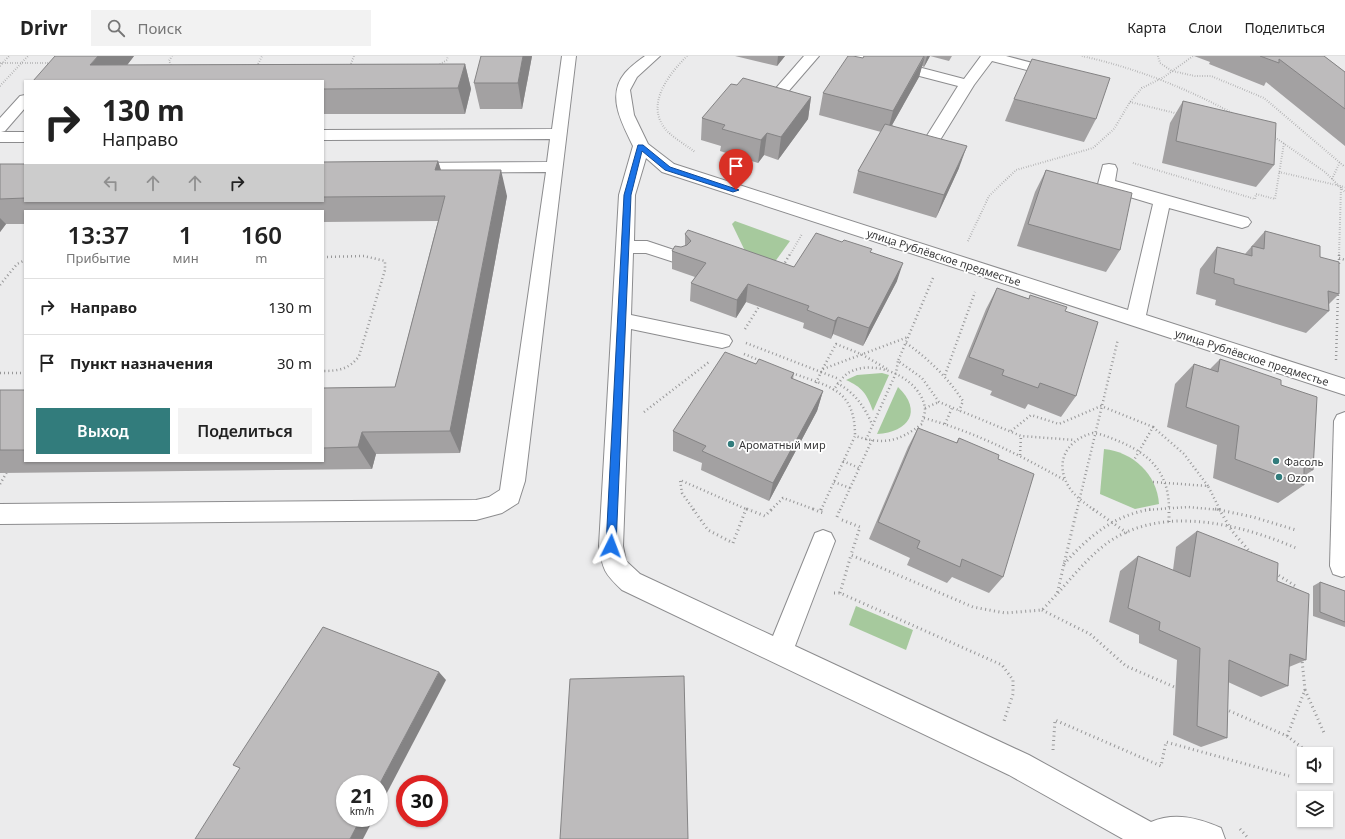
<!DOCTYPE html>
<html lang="ru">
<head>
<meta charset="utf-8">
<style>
  :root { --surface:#fff; --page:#f2f2f2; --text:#222; --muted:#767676; --line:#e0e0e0; --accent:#327c7c }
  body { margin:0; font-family:"Noto Sans",sans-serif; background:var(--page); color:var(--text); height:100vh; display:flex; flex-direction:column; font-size:15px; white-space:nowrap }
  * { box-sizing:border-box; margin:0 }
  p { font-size:13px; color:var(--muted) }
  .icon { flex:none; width:22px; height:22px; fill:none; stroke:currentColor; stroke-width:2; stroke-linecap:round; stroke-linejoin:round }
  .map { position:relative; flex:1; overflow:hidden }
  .drawer { position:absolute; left:24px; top:154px; width:300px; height:252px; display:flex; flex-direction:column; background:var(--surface); border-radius:0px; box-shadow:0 1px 3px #0004 }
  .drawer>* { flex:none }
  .hud { position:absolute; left:24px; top:24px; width:300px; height:122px; border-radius:0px; box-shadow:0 1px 3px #0004; background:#fff; color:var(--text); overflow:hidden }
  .buttons { position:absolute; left:1297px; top:691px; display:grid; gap:8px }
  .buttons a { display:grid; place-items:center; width:36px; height:36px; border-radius:0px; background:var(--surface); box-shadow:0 1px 3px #0004; font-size:20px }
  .speed { position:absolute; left:336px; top:719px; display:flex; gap:8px; font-size:20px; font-weight:700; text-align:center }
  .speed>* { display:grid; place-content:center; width:52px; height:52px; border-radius:50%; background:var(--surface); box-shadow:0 1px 3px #0004; line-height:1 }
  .speed small { font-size:10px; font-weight:400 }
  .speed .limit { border:6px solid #d22; background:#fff; color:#111 }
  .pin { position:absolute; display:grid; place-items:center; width:34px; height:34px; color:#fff; margin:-41px -17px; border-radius:50% 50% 50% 0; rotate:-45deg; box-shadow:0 0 4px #0007 }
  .pin .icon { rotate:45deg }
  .me { position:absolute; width:44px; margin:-22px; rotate:3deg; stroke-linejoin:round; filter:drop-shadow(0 0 3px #0008) }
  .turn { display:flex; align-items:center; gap:14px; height:84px; padding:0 12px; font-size:18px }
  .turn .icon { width:52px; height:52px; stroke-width:2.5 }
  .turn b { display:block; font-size:28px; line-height:34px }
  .lanes { display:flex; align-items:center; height:38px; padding:0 12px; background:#0003; justify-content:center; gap:20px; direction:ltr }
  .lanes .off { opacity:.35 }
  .eta { display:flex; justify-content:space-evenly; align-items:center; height:68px; text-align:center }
  .eta b { font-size:24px; font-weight:600; line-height:28px }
  .primary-button { display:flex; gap:8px; margin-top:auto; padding:8px 12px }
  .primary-button a { flex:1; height:46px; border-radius:0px; background:var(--accent); color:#fff; font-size:16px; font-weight:600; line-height:46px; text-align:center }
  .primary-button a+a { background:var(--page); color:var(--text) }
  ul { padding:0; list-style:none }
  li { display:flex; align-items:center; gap:12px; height:56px; padding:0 12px; border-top:1px solid var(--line) }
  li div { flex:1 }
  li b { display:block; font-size:15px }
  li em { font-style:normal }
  header { display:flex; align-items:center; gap:24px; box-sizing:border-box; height:56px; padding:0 20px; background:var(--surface); border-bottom:1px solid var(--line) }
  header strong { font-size:19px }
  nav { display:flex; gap:22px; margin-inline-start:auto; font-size:14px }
  .search { width:280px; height:36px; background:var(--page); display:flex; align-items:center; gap:10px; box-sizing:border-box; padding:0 14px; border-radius:0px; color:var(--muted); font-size:15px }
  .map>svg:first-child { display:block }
  .green { fill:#a6c99d }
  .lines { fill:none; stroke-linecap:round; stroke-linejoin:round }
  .minor-casing { stroke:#8c8c8e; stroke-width:2 }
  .path-far2 { stroke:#979798; stroke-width:2; stroke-dasharray:0.5 2; stroke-linecap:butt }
  .path-far1 { stroke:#979798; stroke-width:2.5; stroke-dasharray:1 3; stroke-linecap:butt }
  .path { stroke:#979798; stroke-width:3; stroke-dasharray:1 3.5; stroke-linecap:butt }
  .minor { fill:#fff; fill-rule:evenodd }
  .wall { fill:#a3a1a2 }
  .shaded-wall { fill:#848384 }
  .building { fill:#bdbbbc; stroke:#848384 }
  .route { fill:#1a73e8; stroke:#114b97 }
  .poi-dot { fill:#327c7c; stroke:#fff; stroke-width:1.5 }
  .labels { text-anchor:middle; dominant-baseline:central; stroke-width:3.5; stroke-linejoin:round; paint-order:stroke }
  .street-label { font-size:11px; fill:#39393a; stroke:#fff }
  .poi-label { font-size:11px; fill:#39393a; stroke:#fff; text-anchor:start }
</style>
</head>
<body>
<header>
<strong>Drivr</strong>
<div class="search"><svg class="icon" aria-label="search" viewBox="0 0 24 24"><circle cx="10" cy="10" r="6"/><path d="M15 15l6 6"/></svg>Поиск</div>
<nav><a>Карта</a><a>Слои</a><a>Поделиться</a></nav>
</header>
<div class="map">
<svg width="1345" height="783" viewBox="0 0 1345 783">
  <rect width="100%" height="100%" fill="#ebebec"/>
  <g class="green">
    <polygon points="735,165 790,185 774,207 746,197 732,168"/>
    <path d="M882 317 889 319 873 355C867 338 862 331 846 324L857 319Z"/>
    <path d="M898 331C923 355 909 376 877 378Z"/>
    <path d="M1104 393C1133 396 1157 418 1159 448L1135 453 1100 438Z"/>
    <polygon points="856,550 913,574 906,594 849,569"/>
  </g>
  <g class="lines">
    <g class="minor-casing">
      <g id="minor">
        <polygon points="562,0 576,0 525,425 518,447 502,457 476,464 0,468 0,448 476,444 489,441 500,434 546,116 410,117 404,116 402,112 404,108 410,107 547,106 550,83 323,84 323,74 552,73"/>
        <path d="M645 0H660L637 21 630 34 634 59 648 88 674 108 1128 254 1153 148 1100 132 1098 128 1103 109 1109 108 1115 109 1117 113 1115 125 1248 162 1251 166 1248 170 1242 172 1169 152 1146 259 1345 323V339L662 116 646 102 635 139 634 185H647L686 198 689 202 686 206 680 208 646 197H633L631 259 722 278 729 280 732 285 729 290 722 292 631 273 623 490 626 505 640 518 773 580 815 477 823 474 831 477 835 485 795 590 1029 699 1151 766C1175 756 1198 762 1221 772L1225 783H1123L1009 719 622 534C604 517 603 514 599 490L619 139 633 90C622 67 606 40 625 17 631 10 638 5 645 0Z"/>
        <polygon points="804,0 819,0 780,45 770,45 768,42 770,39"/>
        <polygon points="852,0 876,0 964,23 981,0 1006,0 1063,15 1065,18 1063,21 1058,22 992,5 974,29 932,97 926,99 920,97 918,94 958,30 854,3"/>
        <polygon points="25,39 25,52 5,75 1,76 25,76 25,86 0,86 0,62 20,40"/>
        <polygon points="1345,356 1345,520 1342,521 1333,518 1330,510 1334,365 1337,359"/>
      </g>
    </g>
    <g class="path-far2">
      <path d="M687 0C668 19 644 50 667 75 675 83 686 89 695 96"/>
      <path d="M1082 0C1135 12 1184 31 1232 57"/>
      <polyline points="1158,0 1160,7 1172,15 1195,20 1211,20 1264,42 1345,111"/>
      <polyline points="0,7 51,7"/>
      <polyline points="440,8 447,4 448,0"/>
      <polyline points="171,9 169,5 172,0"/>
      <polyline points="0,10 9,0"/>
      <polyline points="257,10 262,0"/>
      <polyline points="350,10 354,0"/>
      <polyline points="0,30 28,0"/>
      <polyline points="1130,46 1179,58"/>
      <polyline points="1273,80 1325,116 1345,136"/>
      <polyline points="1133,107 1255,143 1256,138 1275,143 1284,87"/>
      <polyline points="1279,116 1345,131"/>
      <polyline points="1332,123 1340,106"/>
      <polyline points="968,185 989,140 1016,114 1093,92 1114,73 1130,46 1142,32 1164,21 1193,0"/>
      <polyline points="790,199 802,178"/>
      <polyline points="1339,199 1341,131"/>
    </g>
    <g class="path-far1">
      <path d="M323 201 364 200 385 205V214L359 300C350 313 338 315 323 315"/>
      <polyline points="1339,202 1345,204"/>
      <polyline points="1339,208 1339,198"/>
      <polyline points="783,210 790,198"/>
      <polyline points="933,222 898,305 922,322 939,346 1021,380 1075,384"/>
      <polyline points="0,229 17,208 25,204"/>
      <polyline points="745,273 760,249"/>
      <polyline points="746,287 821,316 836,288 861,298 887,313"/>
      <path d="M906 287C929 303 948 322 963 345L959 355"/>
      <polyline points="744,298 761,305"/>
      <polyline points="1336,304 1338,237"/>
      <polyline points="823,313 908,281"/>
      <polyline points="0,317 25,317"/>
      <path d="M792 317C830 331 855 333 855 380"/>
      <polyline points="945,319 975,236"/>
      <polyline points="816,327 821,316 839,323"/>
      <path d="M837 327C855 337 864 350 872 368"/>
      <polyline points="925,352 939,346"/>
      <polyline points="644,356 709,306"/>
      <path d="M924 362C975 376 1020 399 1066 425"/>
      <polyline points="945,368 952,352"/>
      <polyline points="1153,371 1184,398 1208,430"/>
      <polyline points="1011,375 1031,359 1059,368 1101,350 1153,371 1134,404"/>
      <polyline points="866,384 896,317 898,305"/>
      <polyline points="1020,399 1021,380"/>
      <polyline points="843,405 859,412"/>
      <polyline points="834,426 850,432"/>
      <polyline points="1153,426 1208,430 1220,454"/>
      <polyline points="0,428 7,416"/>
      <polyline points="746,453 750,454"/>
      <polyline points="694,454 682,437 680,424 746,453"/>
      <polyline points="771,454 783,442 816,454"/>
      <path d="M821 454 855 380C884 389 898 386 922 368 922 364 925 358 925 353 922 323 876 302 850 316 843 319 838 329 833 334"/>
      <polyline points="840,454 872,384"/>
      <polyline points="1077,454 1118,283"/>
      <path d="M1094 454C1086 448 1077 442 1071 434 1053 409 1065 384 1093 377 1103 378 1113 383 1123 387 1154 401 1169 420 1169 454"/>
      <polyline points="1145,454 1188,451 1221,454"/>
    </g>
    <g class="path">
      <polyline points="693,453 708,474 733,487 746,453"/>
      <polyline points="747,453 765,460 772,453"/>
      <polyline points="813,453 820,456"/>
      <polyline points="821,453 820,456 824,457"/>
      <polyline points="1093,453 1127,477"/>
      <polyline points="1215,453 1253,461 1296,474"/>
      <polyline points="1219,453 1232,475 1251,497"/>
      <polyline points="837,461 840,453"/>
      <polyline points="842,464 860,471 851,499"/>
      <polyline points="1169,466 1169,453"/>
      <path d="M1064 508C1089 480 1114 459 1152 453"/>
      <polyline points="1275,517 1297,531"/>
      <polyline points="834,537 840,537 1002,609 1013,624 1013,638 1003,668"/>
      <polyline points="840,537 851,499 973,551 1005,557 1042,554 1057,538 1077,453"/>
      <path d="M1058 537C1074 519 1090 499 1110 485 1165 449 1240 468 1296 492"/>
      <polyline points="1042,554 1090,578 1126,610 1179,633"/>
      <polyline points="1305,634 1325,679"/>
      <polyline points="1225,653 1287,680 1309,697"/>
      <polyline points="1287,680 1305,634 1302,604"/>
      <polyline points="1053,694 1055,664 1161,710 1166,686 1289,720"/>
      <polyline points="1240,773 1249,783"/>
    </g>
    <use href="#minor" class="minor"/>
  </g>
  <g class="wall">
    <polygon points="134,0 127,9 465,8 471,33 465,58 323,58 323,25 33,25"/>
    <polygon points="532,0 522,53 480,53 474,27"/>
    <polygon points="735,0 785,0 777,10"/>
    <polygon points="864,0 952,0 949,5 930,0 924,11 922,10 919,21 892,69 959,112 936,162 853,137 858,115 881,76 819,59 823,37 863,2"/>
    <polygon points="1194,0 1324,0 1345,16 1345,90 1266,26 1264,30 1209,8 1210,6"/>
    <polygon points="737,29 811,41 808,63 778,104 764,99 758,107 720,95 721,90 701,84 702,62"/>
    <polygon points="1014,43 1096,63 1084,86 1005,65"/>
    <polygon points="1183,45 1274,109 1256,131 1162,107 1170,67"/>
    <polygon points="438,105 441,114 507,140 460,397 376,398 372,413 0,417 0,334 25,334 25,405 323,405 323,332 395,331 438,165 323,166 323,155 25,155 25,168 6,168 0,176 0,108 25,108 25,145 323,145 323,106"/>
    <polygon points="1046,114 1120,194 1106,216 1017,190 1035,136"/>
    <polygon points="1265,175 1320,201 1339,238 1329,248 1329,255 1306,277 1215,249 1216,244 1196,238 1200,213 1217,191 1245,198"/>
    <polygon points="685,178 794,211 871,196 897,225 863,290 833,278 831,283 803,272 804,267 746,246 736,262 690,245 691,227 695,221 672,213 672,195 685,190"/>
    <polygon points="997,232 1065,255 1076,340 1061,361 1028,348 1025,353 990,339 992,335 958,322 986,253"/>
    <polygon points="1220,303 1281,329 1313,414 1304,420 1304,429 1278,447 1213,422 1217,389 1167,371 1175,328 1194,308 1210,313"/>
    <polygon points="756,308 794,317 793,323 823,335 817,355 769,445 701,414 702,407 673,395 673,375"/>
    <polygon points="918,372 956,387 959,382 998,403 1003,521 989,537 952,521 947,527 907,509 910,502 869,483 908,391"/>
    <polygon points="1197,475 1277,525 1306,604 1289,611 1288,630 1261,641 1228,626 1227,682 1201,691 1173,679 1177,604 1139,587 1139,579 1109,566 1120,515 1138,500 1173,514 1176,491"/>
    <polygon points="1320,526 1345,535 1345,571 1313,560 1313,530"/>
  </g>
  <g class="shaded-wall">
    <polygon points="98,0 134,0 115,25 90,9"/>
    <polygon points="523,0 532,0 522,53 518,27"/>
    <polygon points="778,0 785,0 777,10"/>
    <polygon points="925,0 919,21 887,78 893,55"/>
    <polygon points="927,0 930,0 924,11"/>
    <polygon points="465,8 471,33 465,58 458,32"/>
    <polygon points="811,41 808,63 778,104 781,81"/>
    <polygon points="767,77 764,99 758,107 761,84"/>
    <polygon points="967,90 959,112 936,162 944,139"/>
    <polygon points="438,105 446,131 443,140 435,114"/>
    <polygon points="501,114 507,140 460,397 450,375"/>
    <polygon points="0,162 6,168 0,176"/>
    <polygon points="903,207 897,225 863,290 869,272"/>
    <polygon points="748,228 746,246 736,262 737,244"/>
    <polygon points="838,261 833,278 831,283 835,265"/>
    <polygon points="823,335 817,355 769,445 773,427"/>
    <polygon points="362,376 376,398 372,413 358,391"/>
    <polygon points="439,616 446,624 379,752 379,729"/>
    <polygon points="361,762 374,762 363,783 350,783"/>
  </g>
  <g class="building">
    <polygon points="55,0 98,0 90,9 465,8 458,32 323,33 323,25 33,25"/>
    <polygon points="481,0 523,0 518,27 474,27"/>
    <polygon points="848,0 853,0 863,2 864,0 924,0 893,55 823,37"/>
    <polygon points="1260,0 1324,0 1345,16 1345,53 1279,3 1279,7"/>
    <polygon points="1032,3 1110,22 1096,63 1014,43"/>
    <polygon points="743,22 811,41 781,81 767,77 761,84 722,73 725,69 702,62 731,28 737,29"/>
    <polygon points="1183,45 1276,67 1274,109 1176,85"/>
    <polygon points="885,68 967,90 944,139 858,115"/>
    <polygon points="438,105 435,114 501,114 450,375 362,376 358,391 323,392 323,332 395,331 445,140 323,141 323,106"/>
    <polygon points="0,108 25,108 25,142 0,143"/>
    <polygon points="1046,114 1132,137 1120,194 1028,168"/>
    <polygon points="688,174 794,211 816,177 842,186 844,184 872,193 870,196 903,207 869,272 838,261 835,265 807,254 809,250 748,228 737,244 691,227 706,207 672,195 675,190 681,191 687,189 691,185 685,178"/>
    <polygon points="1265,175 1320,190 1320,201 1339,206 1339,238 1328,235 1329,255 1234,228 1234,223 1214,217 1217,191 1252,200 1252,190 1264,193"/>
    <polygon points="997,232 1029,243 1030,239 1067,251 1065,255 1098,266 1076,340 1040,327 1038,332 1002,319 1004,314 969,301"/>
    <polygon points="725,296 756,308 759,303 794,317 791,322 823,335 773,427 702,395 706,390 673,375"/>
    <polygon points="1220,303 1281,324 1281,329 1317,341 1313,414 1304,410 1304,429 1235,403 1239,370 1186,351 1194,308 1218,316"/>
    <rect x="0" y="334" width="25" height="60"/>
    <polygon points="918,372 957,387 959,382 999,399 998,403 1034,418 1003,521 962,503 960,511 917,492 920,485 878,466"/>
    <polygon points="1197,475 1278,507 1277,525 1309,538 1306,604 1290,598 1288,630 1229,604 1227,682 1197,670 1200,592 1159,574 1160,566 1128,552 1138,500 1190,521"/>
    <polygon points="1320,526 1345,535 1345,566 1320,556"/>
    <polygon points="323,571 439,616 379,729 379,728 345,728 345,762 361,762 350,783 195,783 240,712 233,709"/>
    <polygon points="684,620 688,783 560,783 570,623"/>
  </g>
  <polygon class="route" points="638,89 643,89 670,111 739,134 733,136 665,114 642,95 631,139 616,490 611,494 606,490 624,139"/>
  <g class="poi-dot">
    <circle cx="731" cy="388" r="4"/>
    <circle cx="1276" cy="405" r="4"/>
    <circle cx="1279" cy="421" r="4"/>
  </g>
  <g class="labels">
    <g class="street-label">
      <text transform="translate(944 201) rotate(18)">улица Рублёвское предместье</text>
      <text transform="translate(1252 301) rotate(18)">улица Рублёвское предместье</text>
    </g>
    <g class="poi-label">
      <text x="739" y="388">Ароматный мир</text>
      <text x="1284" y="405">Фасоль</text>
      <text x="1287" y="421">Ozon</text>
    </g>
  </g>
</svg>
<div class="buttons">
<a><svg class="icon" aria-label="sound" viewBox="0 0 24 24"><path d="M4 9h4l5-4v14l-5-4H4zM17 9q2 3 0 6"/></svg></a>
<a><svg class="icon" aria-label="layers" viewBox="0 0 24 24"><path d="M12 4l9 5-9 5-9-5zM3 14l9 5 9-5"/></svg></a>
</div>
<div class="speed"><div>21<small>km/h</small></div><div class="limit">30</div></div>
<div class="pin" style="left:736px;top:134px;background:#d93025"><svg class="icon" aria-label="arrive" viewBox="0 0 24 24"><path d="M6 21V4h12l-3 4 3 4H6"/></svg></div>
<svg class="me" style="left:611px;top:490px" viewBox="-20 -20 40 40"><path d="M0-17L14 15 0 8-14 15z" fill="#1a73e8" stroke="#fff" stroke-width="4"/></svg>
<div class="hud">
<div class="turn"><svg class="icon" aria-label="right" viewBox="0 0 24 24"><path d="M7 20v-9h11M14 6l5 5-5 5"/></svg><div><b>130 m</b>Направо</div></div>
<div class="lanes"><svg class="icon off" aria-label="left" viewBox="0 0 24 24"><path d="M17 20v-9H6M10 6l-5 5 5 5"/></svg><svg class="icon off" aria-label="ahead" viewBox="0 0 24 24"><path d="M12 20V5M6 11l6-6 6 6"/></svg><svg class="icon off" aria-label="ahead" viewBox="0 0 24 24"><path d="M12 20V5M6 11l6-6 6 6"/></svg><svg class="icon" aria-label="right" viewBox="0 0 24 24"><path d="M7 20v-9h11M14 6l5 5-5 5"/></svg></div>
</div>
<section class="drawer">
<div class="eta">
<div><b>13:37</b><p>Прибытие</p></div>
<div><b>1</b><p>мин</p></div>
<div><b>160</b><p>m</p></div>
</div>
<ul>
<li><svg class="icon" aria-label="right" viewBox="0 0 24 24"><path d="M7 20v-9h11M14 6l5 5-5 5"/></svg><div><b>Направо</b></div><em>130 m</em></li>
<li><svg class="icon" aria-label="arrive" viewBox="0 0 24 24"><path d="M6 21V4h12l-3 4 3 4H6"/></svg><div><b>Пункт назначения</b></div><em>30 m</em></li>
</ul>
<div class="primary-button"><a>Выход</a><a>Поделиться</a></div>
</section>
</div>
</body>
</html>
